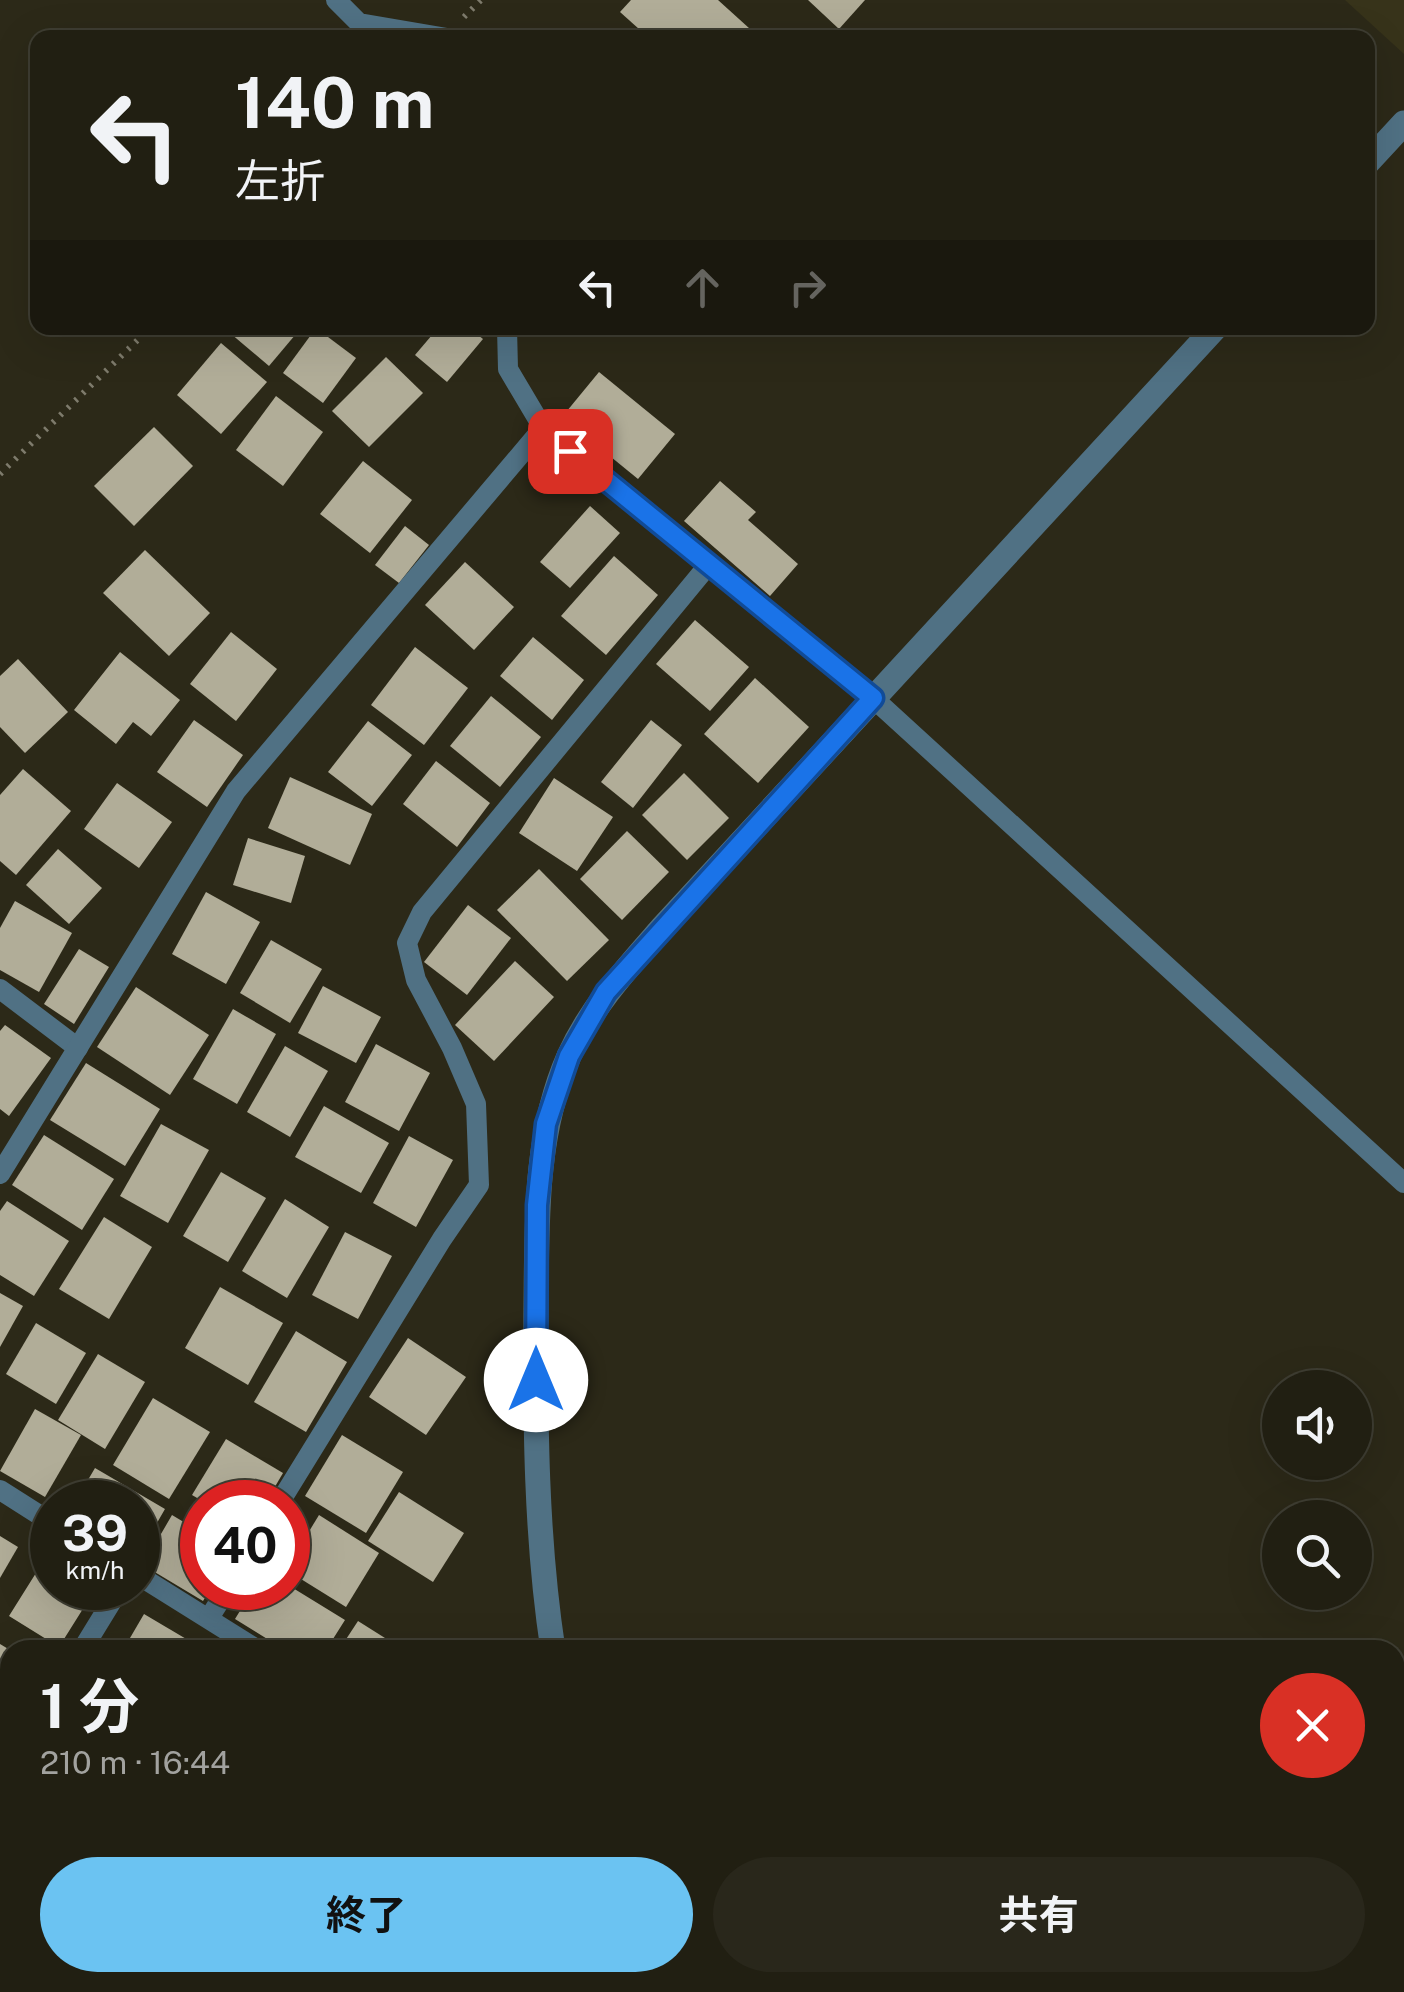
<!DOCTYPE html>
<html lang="ja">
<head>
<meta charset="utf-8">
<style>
  :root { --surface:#211f12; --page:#29271b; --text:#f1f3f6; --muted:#a2a29f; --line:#3e3d32; --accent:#6bc3f2 }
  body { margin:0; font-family:"Public Sans","Noto Sans JP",sans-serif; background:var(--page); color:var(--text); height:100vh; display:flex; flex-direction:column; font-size:38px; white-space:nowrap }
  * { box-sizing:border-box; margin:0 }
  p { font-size:32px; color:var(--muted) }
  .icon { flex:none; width:55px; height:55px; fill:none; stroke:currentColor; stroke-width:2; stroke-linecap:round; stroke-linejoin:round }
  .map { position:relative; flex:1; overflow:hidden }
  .side { position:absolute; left:0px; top:1640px; width:1405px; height:352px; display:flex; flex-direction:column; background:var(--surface); border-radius:30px 30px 0 0; box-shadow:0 10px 40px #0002,0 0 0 2px var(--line) }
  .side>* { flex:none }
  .banner { position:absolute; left:30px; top:30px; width:1345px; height:305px; border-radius:20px; box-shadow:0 10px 40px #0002,0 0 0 2px var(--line); background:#211f12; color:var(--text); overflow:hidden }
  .tools { position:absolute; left:1262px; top:1370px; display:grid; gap:20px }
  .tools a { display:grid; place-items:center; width:110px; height:110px; border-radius:50%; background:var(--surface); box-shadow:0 10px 40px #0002,0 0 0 2px var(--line); font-size:50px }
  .speed { position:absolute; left:30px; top:1480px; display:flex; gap:20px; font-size:50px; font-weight:700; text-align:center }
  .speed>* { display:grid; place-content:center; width:130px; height:130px; border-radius:50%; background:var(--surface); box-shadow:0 10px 40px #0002,0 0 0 2px var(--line); line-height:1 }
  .speed small { font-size:25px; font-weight:400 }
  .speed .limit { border:15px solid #d22; background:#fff; color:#111 }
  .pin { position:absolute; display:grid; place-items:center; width:85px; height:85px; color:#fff; margin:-42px; border-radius:20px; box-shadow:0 5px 15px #0006 }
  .me { position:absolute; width:110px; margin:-55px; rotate:0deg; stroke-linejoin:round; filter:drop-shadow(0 0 8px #0008) }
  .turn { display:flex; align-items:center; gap:35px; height:210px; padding:0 40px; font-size:45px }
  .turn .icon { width:130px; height:130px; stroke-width:2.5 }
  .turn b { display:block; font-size:70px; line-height:85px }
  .lanes { display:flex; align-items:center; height:95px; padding:0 40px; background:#0003; justify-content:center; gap:50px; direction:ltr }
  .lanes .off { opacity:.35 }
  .round { display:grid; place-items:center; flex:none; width:105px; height:105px; border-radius:52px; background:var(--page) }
  .head { display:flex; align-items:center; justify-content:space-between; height:170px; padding:0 40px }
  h1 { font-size:60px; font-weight:700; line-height:75px }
  .button { display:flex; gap:20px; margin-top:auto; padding:20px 40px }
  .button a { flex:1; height:115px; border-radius:60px; background:var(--accent); color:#111; font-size:40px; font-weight:700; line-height:115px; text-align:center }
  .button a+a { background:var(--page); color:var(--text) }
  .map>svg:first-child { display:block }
  .built { fill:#37331a }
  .building { fill:#b1ad98 }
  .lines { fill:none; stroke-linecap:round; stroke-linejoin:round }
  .path { stroke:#7e7b6c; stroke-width:6; stroke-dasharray:2.5 8; stroke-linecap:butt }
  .service { stroke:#507184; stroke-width:20 }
  .tertiary { stroke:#507184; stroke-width:25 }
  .route-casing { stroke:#114b97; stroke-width:25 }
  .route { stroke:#1a73e8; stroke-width:18 }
</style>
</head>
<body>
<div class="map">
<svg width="1404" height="1992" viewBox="0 0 1404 1992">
  <rect width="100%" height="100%" fill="#2c2918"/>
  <polygon class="built" points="1345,0 1404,0 1404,54"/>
  <g class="building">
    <polygon points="631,0 718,0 760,38 649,38 620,12"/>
    <polygon points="808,0 865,0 839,29"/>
    <polygon points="224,328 301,328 269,366"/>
    <polygon points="316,328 356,358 323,403 283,373"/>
    <polygon points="438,328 469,328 483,339 447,382 415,355"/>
    <polygon points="221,343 267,382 221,434 177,395"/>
    <polygon points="386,357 423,393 369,447 332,411"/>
    <polygon points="599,372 675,434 638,479 562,417"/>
    <polygon points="276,396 323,432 283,486 236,450"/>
    <polygon points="154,427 193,466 134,526 94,486"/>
    <polygon points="363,461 412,500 370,553 320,514"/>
    <polygon points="720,481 756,512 748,520 798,564 770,596 684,521"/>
    <polygon points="590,506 620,533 570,588 540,562"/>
    <polygon points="405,526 429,545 399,583 375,565"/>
    <polygon points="145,550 210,613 169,656 103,593"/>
    <polygon points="614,556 658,595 606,655 561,616"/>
    <polygon points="465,562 514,607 474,650 425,605"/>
    <polygon points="695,620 749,667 710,711 656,664"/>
    <polygon points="231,632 277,669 236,721 190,684"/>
    <polygon points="533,637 584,680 552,720 500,676"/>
    <polygon points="415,647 468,688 424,745 371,705"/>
    <polygon points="120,652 180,700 151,736 133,722 116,744 74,710"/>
    <polygon points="18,659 68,712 25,753 0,727 0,676"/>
    <polygon points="755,678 809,727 758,783 704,734"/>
    <polygon points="491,696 541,737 500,787 450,746"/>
    <polygon points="194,720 243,755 207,807 157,772"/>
    <polygon points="651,720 682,745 633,808 601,782"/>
    <polygon points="368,721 412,755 372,806 328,772"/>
    <polygon points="436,761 490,803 457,847 403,804"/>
    <polygon points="23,769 71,811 16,875 0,861 0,795"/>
    <polygon points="684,773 729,818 687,860 642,815"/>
    <polygon points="290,777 372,814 350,865 268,828"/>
    <polygon points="554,778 613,817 577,871 519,833"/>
    <polygon points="117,783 172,822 139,868 84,829"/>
    <polygon points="627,831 669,872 622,920 580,879"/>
    <polygon points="248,838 305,856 291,903 233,885"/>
    <polygon points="58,849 102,888 69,924 26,885"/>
    <polygon points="539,869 609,940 567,981 497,910"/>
    <polygon points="206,892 260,922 226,984 172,954"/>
    <polygon points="15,901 72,933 39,992 0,970 0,928"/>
    <polygon points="468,905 511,938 467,995 424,962"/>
    <polygon points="271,940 322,969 290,1023 240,993"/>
    <polygon points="79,949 109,967 74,1024 44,1004"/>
    <polygon points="515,961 554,997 494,1061 455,1025"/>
    <polygon points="323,986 381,1017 356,1063 298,1033"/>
    <polygon points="136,987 209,1035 170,1095 97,1047"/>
    <polygon points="233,1009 276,1034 237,1104 193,1079"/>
    <polygon points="5,1025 51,1058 9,1116 0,1109 0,1031"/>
    <polygon points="376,1044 430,1073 399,1131 345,1102"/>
    <polygon points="285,1046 328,1071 290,1137 247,1112"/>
    <polygon points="86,1063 160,1109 125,1166 50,1120"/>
    <polygon points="324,1106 389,1143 361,1193 295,1157"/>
    <polygon points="161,1124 209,1150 168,1223 120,1196"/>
    <polygon points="44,1135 114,1179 82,1230 12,1185"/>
    <polygon points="409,1136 453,1160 416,1227 373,1203"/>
    <polygon points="221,1172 266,1198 228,1262 183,1236"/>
    <polygon points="285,1199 329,1227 287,1298 242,1271"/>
    <polygon points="7,1201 69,1241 34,1296 0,1275 0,1211"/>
    <polygon points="104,1217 152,1247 109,1319 59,1289"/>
    <polygon points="345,1232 392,1256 358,1319 312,1295"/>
    <polygon points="220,1287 283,1323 248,1385 185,1348"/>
    <polygon points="0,1293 23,1306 0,1347"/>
    <polygon points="36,1323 86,1353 56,1404 6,1374"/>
    <polygon points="296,1331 347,1362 306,1432 254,1402"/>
    <polygon points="408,1338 466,1377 426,1435 369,1397"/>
    <polygon points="98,1354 145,1382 105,1449 58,1420"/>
    <polygon points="153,1398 210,1432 169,1499 113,1465"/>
    <polygon points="35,1409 81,1435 45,1497 0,1471"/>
    <polygon points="342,1435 403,1472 366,1533 305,1496"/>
    <polygon points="226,1439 283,1473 266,1502 204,1502 192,1495"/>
    <polygon points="95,1468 165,1509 138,1556 138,1502 75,1502"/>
    <polygon points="399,1492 464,1533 433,1582 368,1541"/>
    <polygon points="172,1515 202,1533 202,1588 211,1588 203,1601 143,1565"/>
    <polygon points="319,1515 379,1553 346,1607 288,1571 288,1566"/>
    <polygon points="0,1536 18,1547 0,1578"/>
    <polygon points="41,1565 52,1572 52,1588 77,1588 91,1596 59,1647 9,1616"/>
    <polygon points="288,1585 345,1620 326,1650 285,1650 235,1619 254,1588 288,1588"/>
    <polygon points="144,1614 193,1643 189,1650 123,1650"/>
    <polygon points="358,1621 404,1650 339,1650"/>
    <polygon points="0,1644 10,1650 10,1708 0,1702"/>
    <polygon points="21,1982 97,1982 100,1985 93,1992 30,1992"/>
    <polygon points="257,1982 306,1982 300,1992 255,1992 253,1991"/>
    <polygon points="445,1982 506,1982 505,1992 444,1992"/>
  </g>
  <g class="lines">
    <g class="path">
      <polyline points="464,17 481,0"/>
      <polyline points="0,474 150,328"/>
      <polyline points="924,1982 934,1992"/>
      <polyline points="827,1992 836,1982"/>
    </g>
    <g class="service">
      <polyline points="336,0 359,23 447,38"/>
      <polyline points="507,328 508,369 543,428 873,698 1404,1183"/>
      <polyline points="0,989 78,1048"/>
      <polyline points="0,1174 236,791 543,428"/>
      <polyline points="0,1490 52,1523"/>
      <polyline points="280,1502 442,1239 479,1185 476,1104 452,1048 416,980 407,943 422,912 710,563"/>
      <polyline points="138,1575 258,1650"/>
      <polyline points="209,1618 228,1588"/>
      <polyline points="82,1650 120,1588"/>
      <polyline points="226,1992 232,1982"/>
    </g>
    <g class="tertiary">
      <polyline points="1368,162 1404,123"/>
      <path d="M553 1650C536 1538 535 1423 536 1309 537 1224 534 1135 569 1056 591 1007 627 968 662 928L1215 328"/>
      <polyline points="609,1982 611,1992"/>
    </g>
  </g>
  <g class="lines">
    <g class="route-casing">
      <polyline id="route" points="536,1380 537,1205 546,1124 569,1056 606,992 873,698 570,451"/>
    </g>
    <use href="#route" class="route"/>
  </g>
</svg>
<div class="tools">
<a><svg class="icon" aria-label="sound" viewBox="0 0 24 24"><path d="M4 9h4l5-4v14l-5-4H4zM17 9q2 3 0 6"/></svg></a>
<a><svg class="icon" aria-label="search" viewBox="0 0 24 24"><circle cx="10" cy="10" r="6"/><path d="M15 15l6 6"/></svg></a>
</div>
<div class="speed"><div>39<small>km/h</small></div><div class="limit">40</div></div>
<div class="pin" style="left:570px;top:451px;background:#d93025"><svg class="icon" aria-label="arrive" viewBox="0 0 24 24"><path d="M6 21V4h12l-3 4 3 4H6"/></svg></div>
<svg class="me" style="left:536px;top:1380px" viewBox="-20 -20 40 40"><circle r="19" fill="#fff"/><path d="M0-13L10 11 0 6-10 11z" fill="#1a73e8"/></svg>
<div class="banner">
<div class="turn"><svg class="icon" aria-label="left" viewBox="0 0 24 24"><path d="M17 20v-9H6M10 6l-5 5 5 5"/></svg><div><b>140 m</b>左折</div></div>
<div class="lanes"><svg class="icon" aria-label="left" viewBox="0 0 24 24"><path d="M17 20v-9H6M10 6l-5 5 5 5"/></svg><svg class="icon off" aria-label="ahead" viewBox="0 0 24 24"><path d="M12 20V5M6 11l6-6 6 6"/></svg><svg class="icon off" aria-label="right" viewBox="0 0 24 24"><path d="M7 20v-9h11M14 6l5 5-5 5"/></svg></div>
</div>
<section class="side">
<div class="head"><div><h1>1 分</h1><p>210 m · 16:44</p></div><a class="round" style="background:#d93025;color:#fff"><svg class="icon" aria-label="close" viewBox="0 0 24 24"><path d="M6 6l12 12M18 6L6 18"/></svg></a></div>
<div class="button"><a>終了</a><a>共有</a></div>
</section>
</div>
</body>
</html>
